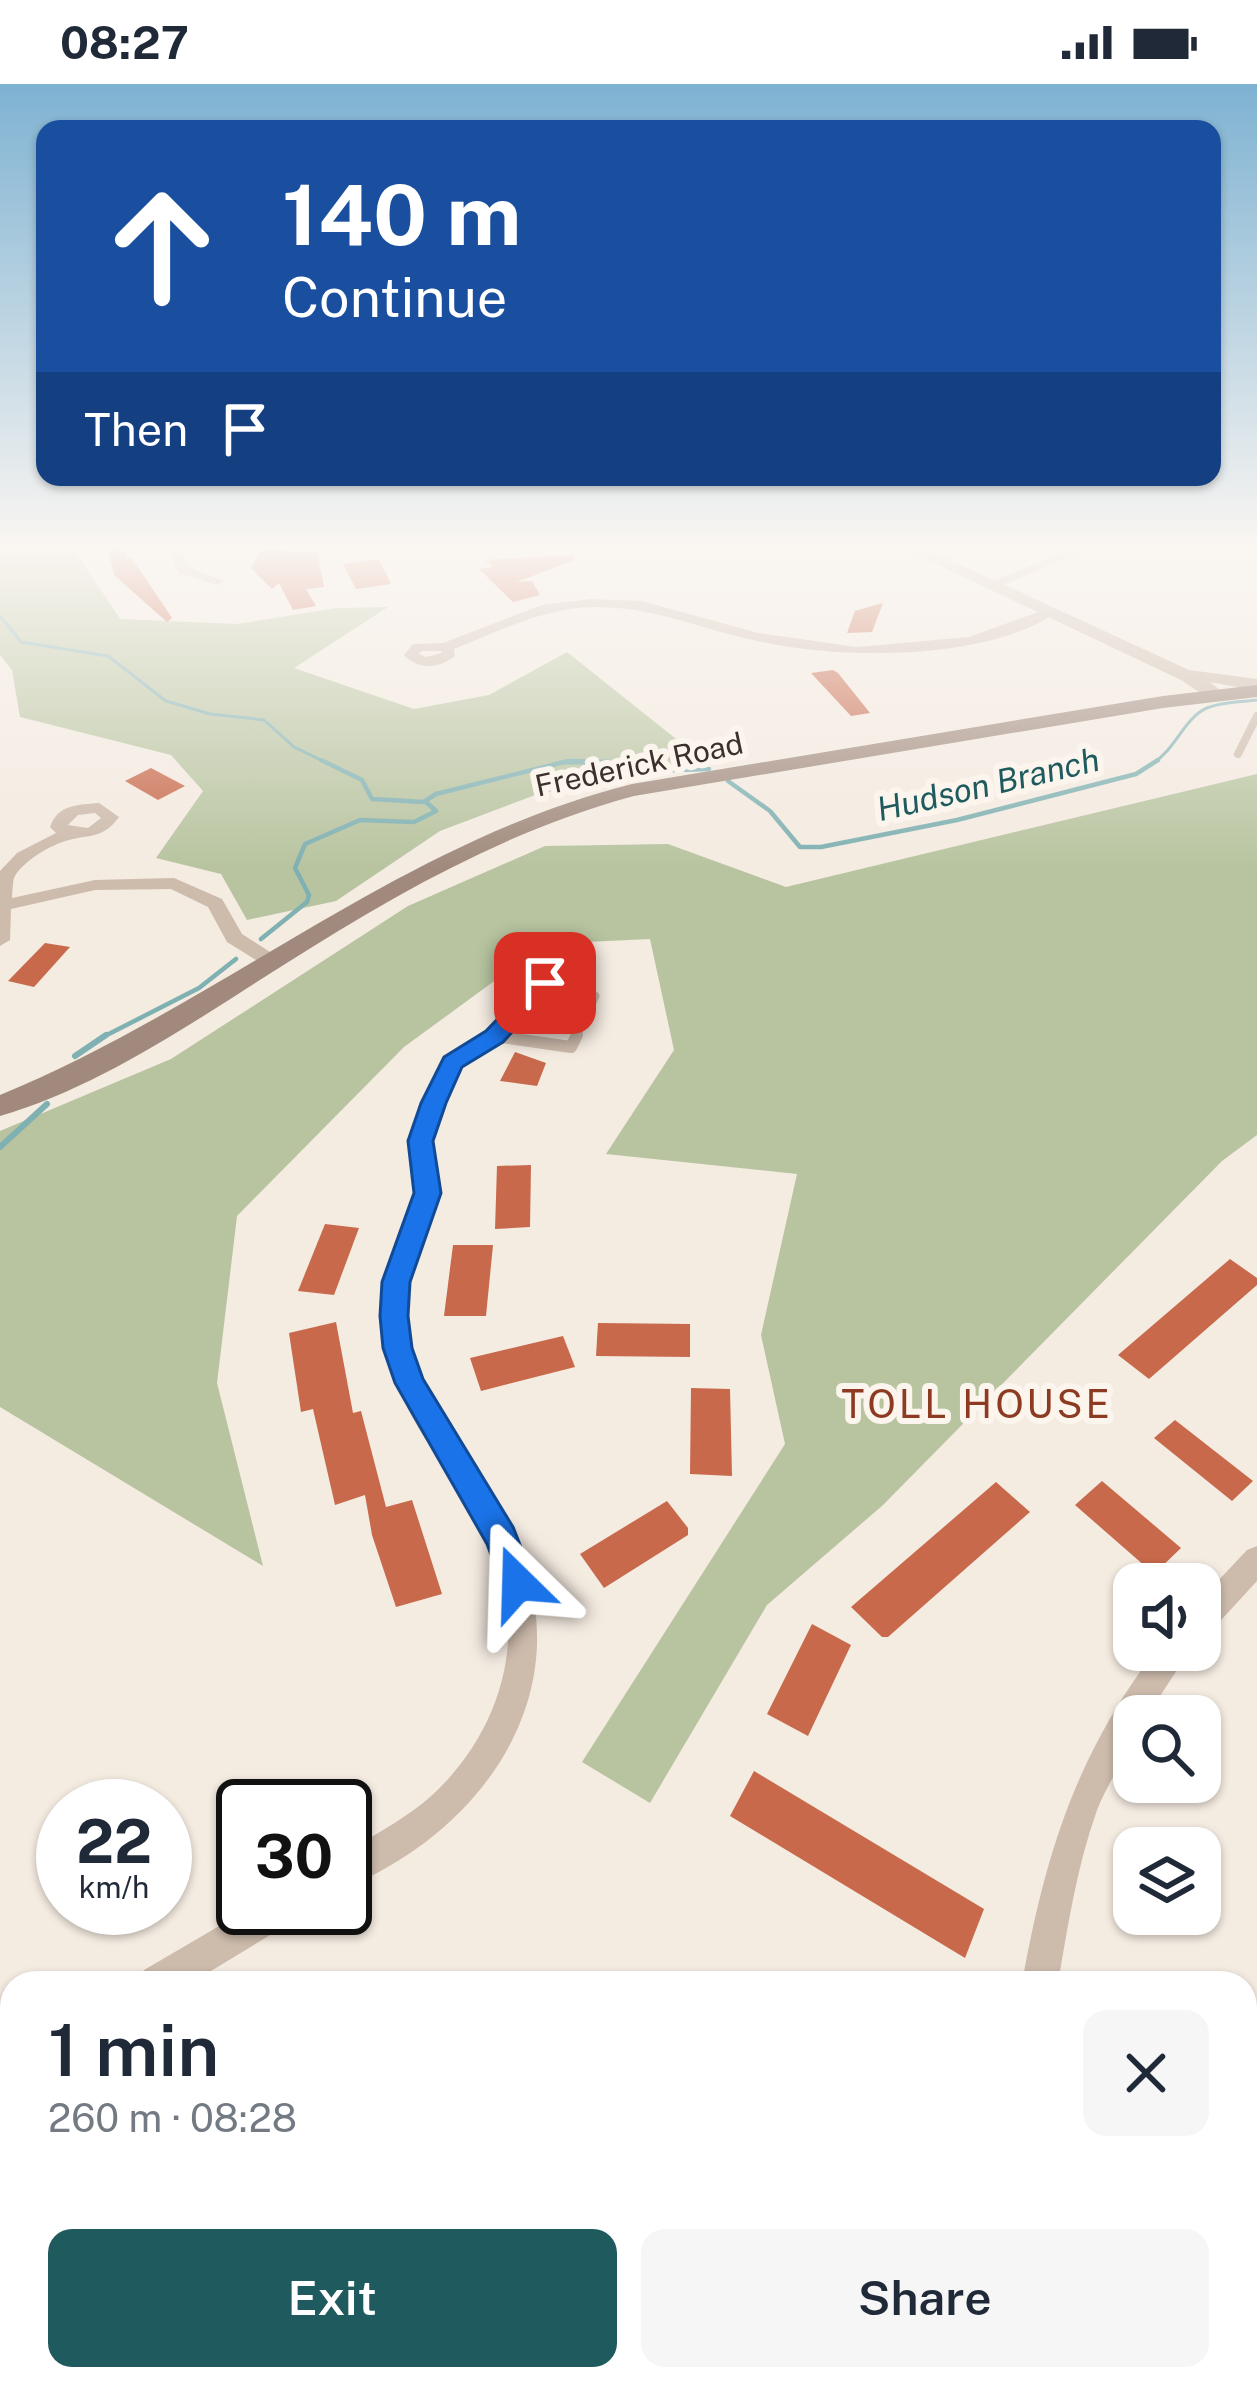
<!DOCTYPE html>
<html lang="en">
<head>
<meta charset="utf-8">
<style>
  :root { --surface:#fff; --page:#f6f6f7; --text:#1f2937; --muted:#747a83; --accent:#1f5a5e }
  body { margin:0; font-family:"Public Sans",sans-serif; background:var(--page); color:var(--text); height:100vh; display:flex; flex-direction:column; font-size:45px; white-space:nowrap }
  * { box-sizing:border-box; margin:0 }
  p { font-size:39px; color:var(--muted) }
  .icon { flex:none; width:66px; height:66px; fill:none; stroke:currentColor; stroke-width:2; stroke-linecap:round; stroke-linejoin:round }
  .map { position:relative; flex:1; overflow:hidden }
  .sheet { position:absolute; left:0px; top:1887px; width:1257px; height:420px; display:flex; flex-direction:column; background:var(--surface); border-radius:36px 36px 0 0; box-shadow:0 3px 9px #0004 }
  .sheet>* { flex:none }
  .banner { position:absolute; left:36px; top:36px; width:1185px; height:366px; border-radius:24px; box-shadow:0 3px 9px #0004; background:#1a4fa0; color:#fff; overflow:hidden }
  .controls { position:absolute; left:1113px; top:1479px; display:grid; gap:24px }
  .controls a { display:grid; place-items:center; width:108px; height:108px; border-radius:24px; background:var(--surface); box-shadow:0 3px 9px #0004; font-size:60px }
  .speed { position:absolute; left:36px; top:1695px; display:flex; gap:24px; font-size:60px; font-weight:700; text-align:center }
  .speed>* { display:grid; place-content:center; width:156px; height:156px; border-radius:50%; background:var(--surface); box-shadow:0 3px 9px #0004; line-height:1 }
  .speed small { font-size:30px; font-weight:400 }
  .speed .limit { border:6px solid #111; border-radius:18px; background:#fff; color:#111 }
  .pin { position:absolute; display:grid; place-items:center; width:102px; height:102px; color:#fff; margin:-51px; border-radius:24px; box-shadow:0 6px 18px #0006 }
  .me { position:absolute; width:132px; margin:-66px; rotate:338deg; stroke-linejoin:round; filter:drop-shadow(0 0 9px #0008) }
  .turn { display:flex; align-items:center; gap:42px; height:252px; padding:0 48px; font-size:54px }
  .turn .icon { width:156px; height:156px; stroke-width:2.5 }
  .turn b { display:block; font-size:84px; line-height:102px }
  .then { display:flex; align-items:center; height:114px; padding:0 48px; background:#0003; gap:24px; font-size:45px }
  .round { display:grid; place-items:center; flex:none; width:126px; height:126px; border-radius:24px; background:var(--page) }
  .head { display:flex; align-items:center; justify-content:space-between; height:204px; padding:0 48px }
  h1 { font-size:72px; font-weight:600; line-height:90px }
  .button { display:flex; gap:24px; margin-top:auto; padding:24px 48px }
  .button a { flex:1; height:138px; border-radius:24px; background:var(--accent); color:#fff; font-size:48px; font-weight:600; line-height:138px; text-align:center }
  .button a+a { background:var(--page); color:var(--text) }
  .status { display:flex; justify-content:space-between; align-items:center; height:84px; padding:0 60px; background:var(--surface); direction:ltr }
  .status svg { height:33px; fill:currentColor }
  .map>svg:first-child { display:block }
  .green { fill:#b8c4a0 }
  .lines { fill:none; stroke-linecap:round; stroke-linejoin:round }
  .stream-far2 { stroke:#7fb0b2; stroke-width:3 }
  .stream-far1 { stroke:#7fb0b2; stroke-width:4.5 }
  .stream { stroke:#7fb0b2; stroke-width:6 }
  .building { fill:#c8694b }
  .service-far2 { stroke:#cdbbac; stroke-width:8 }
  .service-far1 { stroke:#cdbbac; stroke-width:9 }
  .service { stroke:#cdbbac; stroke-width:12 }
  .minor { fill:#cdbbac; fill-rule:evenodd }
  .tertiary { fill:#cdbbac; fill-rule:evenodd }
  .secondary { fill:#a18a7d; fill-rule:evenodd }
  .route { fill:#1a73e8; stroke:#114b97; stroke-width:3 }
  .labels { text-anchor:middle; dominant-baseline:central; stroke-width:12; stroke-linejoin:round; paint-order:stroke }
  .far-street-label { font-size:30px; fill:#3b302b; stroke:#fbf5ee }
  .far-water-label { font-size:33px; font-style:italic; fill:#1f5a5e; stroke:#fbf5ee }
  .neighbourhood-label { font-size:39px; letter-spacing:3px; fill:#8c3b22; stroke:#fbf5ee }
</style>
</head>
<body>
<div class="status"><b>08:27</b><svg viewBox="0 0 49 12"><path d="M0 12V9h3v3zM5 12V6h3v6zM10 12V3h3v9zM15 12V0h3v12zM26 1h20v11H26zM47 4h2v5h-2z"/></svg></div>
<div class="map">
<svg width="1257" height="2307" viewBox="0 0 1257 2307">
  <rect width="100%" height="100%" fill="#f4ebe1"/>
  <g class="green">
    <polygon points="0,461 71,461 120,535 237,540 337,524 388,523 294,584 414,625 489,611 567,568 705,678 538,710 440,747 336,817 247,836 221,790 156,774 203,707 171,671 20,633 12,586 0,571"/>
    <polygon points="1257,690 1257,1051 1222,1077 883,1421 767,1521 650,1719 582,1678 785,1360 761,1251 797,1090 606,1070 674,966 650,855 545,860 404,963 237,1132 217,1299 263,1482 0,1323 0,1047 171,975 408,822 545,762 668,760 786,803"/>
    <polygon points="1245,2108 1257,2116 1257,2307 1026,2307 1028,2295 1245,2295"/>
  </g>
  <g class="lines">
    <g class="stream-far2">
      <polyline points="0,532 21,558 108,572 166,617 210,630 264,636 294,663 327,679"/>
      <polyline points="559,679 617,679"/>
      <path d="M1153 679C1176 665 1185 633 1207 624 1222 618 1242 618 1257 616"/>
    </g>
    <g class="stream-far1">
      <polyline points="321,676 362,696 372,715 423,718"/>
      <polyline points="728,697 770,727 800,763 821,763 957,736 1136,690 1158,676"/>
      <polyline points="261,855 307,818 309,811 295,784 305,760 360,736 414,738 436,727 425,717 436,710 568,677 613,678 642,687 709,685"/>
      <polyline points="101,954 199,904 236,875"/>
    </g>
    <g class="stream">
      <polyline points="75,972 106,951"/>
      <polyline points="0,1063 47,1020"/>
    </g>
  </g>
  <g class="building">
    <polygon points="107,461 123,461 127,475 132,474 172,534 167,538 114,491"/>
    <polygon points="260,466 317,467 324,503 306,505 316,522 293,526 279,499 272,505 251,484"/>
    <polygon points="573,471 574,476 517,498 532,497 540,511 513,518 479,485 493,483 485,476"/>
    <polygon points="379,475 391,500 356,505 343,480"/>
    <polygon points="883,519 872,548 847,549 855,527"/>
    <polygon points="833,586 838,589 870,629 851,632 811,589"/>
    <polygon points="151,684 185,702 158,716 125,697"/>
    <polygon points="45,859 70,863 34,903 8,897"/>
    <polygon points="515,968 546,979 537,1002 500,997"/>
    <polygon points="531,1081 530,1143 495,1145 497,1082"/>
    <polygon points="325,1140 359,1144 334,1211 298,1207"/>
    <polygon points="453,1161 493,1161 486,1232 444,1232"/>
    <polygon points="1230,1175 1257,1194 1257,1201 1149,1295 1118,1271"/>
    <polygon points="336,1238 353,1329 361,1327 386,1423 412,1416 442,1510 396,1523 372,1451 365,1411 335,1421 313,1325 301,1328 289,1249"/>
    <polygon points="598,1239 690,1240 690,1273 596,1272"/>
    <polygon points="563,1252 575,1283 481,1307 470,1274"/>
    <polygon points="691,1304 730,1305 732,1392 690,1390"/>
    <polygon points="1175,1336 1253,1397 1232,1417 1154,1354"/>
    <polygon points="1102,1397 1181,1464 1154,1490 1075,1421"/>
    <polygon points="996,1398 1030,1428 888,1553 882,1553 851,1523"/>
    <polygon points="667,1417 688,1444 688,1451 604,1504 580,1470"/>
    <polygon points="812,1540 851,1561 808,1652 767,1630"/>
    <polygon points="754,1687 984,1825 965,1874 730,1732"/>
  </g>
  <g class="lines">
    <polyline class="service-far2" points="1238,670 1257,632"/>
    <g class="service-far1">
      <polyline points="494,952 507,954"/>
      <polyline points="494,952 545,899 595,912 575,954"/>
    </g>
    <g class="service">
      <polyline points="494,952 571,963 577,951"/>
      <polyline points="427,1109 420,1057 452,978 494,952"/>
    </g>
    <g class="minor">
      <polygon points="164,461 177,461 189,483 224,497 217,501 179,489"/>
      <polygon points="1079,461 1097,461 996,504 984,501"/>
      <path d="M591 515 642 517 758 549 857 563 969 553 1044 526 1056 529C982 578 837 576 753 556 699 544 650 522 593 523 544 524 499 547 454 565L455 572C439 585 418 586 404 571L413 560 443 559 542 521ZM422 567H441L442 569 426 573 419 570Z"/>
      <path d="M99 719 119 733C103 755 91 750 69 756 52 760 21 778 14 794 13 796 12 812 12 814L95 796 174 794 222 815 242 850 278 873V881H264L227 858 208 823 171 805 95 806 11 825 10 856 0 862V787L17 769 56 749 50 743C58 720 78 721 99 719ZM95 729 101 734 88 744 68 741 78 731Z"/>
      <path d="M427 1100 439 1109C422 1158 401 1208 410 1260 422 1328 480 1384 510 1445 587 1597 490 1744 345 1804V1768C371 1753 399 1738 423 1719 489 1665 526 1574 500 1490 492 1464 478 1440 464 1416 436 1367 395 1320 385 1262 378 1226 387 1189 399 1155 405 1138 410 1107 427 1100Z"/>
      <polygon points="1257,1462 1257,1497 1211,1547 1200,1552 1200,1516 1247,1466"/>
      <path d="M1156 1566H1190L1147 1632H1134C1134 1665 1109 1695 1097 1726 1077 1782 1068 1841 1058 1899H1022C1045 1771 1076 1671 1156 1566Z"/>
      <polygon points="250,1824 300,1824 295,1836 191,1899 139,1899 144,1886"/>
      <polygon points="12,1967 12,2007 0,2012 0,1972"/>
      <polygon points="946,2295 988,2295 984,2307 942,2307"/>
    </g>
    <g class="tertiary">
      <polygon points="896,461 918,461 1189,586 1257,595 1257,607 1210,598 1225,610 1208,614 1181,596"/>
      <polygon points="0,2112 12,2117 12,2221 0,2217"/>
      <polygon points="12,2279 12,2295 58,2295 61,2307 7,2307 6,2295"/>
    </g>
    <path class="secondary" d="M1257 601V613L1163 624 634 712C505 747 394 811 282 882 195 937 100 1003 0 1032V1011C219 921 400 758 632 700L1163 612Z"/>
  </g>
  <linearGradient id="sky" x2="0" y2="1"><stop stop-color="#7eb2d2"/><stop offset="0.59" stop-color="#faf6f2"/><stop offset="1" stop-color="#faf6f2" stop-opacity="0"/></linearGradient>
  <rect width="1257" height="784" fill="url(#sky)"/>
  <polygon class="route" points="545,892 553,894 553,904 503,958 462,983 446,1019 433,1057 441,1109 410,1198 408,1232 412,1264 423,1295 513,1443 535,1499 530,1511 518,1515 506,1511 487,1460 395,1299 383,1264 380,1232 382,1198 414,1109 408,1057 421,1019 444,973 486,947 537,894"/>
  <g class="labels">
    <g class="far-street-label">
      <text transform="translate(639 680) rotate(-12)">Frederick Road</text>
    </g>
    <g class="far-water-label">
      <text transform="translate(988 700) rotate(-13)">Hudson Branch</text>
    </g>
    <g class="neighbourhood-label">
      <text x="977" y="1320">TOLL HOUSE</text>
    </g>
  </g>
</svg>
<div class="controls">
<a><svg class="icon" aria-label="sound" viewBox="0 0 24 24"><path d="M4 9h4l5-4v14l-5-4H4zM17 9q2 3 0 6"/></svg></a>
<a><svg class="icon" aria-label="search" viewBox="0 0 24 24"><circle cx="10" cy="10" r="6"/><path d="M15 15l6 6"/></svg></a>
<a><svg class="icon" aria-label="layers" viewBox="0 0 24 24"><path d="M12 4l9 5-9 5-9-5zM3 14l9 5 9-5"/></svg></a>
</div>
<div class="speed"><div>22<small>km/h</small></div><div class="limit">30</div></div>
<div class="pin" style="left:545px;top:899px;background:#d93025"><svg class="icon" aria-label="arrive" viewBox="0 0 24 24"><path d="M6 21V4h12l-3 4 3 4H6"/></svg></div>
<svg class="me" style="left:518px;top:1499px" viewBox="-20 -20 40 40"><path d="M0-17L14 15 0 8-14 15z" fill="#1a73e8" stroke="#fff" stroke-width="4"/></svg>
<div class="banner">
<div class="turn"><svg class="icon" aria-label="ahead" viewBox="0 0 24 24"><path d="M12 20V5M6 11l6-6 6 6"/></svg><div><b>140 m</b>Continue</div></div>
<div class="then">Then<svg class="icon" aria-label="arrive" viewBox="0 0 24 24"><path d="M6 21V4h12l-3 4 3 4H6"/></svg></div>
</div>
<section class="sheet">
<div class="head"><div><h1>1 min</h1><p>260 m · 08:28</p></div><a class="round"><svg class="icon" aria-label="close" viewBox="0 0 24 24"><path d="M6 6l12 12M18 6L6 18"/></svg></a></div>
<div class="button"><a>Exit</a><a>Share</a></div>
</section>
</div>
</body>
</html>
